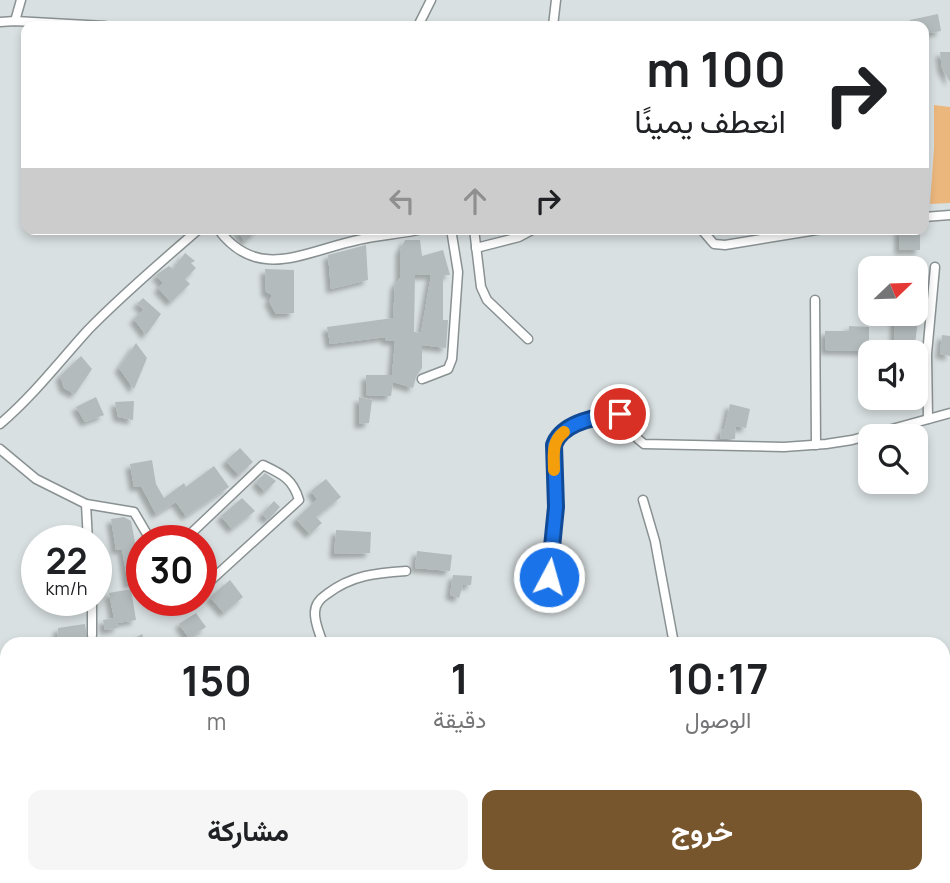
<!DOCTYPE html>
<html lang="ar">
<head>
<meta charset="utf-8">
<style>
  :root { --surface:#fff; --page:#f6f6f6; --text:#202124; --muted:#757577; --accent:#77552d }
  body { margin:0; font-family:Manrope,Vazirmatn,sans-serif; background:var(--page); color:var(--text); direction:rtl; height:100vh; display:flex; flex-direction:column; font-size:26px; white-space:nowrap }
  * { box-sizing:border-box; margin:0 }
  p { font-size:23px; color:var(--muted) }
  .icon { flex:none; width:38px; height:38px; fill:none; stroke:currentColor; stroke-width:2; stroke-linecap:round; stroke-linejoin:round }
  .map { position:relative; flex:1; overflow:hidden; direction:ltr }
  .panel { position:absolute; left:0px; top:637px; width:950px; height:247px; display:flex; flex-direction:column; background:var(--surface); border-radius:21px 21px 0 0; box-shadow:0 4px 10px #0003; direction:rtl }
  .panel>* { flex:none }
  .banner { position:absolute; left:21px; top:21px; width:908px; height:214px; border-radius:14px; box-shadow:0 4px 10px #0003; direction:rtl; background:#fff; color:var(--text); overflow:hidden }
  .needle { width:46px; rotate:67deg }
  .buttons { position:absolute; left:858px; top:256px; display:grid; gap:14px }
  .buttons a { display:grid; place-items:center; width:70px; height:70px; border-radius:14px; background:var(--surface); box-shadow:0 4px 10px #0003; font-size:35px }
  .speed { position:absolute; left:21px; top:525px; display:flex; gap:14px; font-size:35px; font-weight:700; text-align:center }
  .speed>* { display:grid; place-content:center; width:91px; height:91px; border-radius:50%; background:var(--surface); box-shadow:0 4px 10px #0003; line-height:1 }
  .speed small { font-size:18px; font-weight:400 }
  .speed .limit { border:10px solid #d22; background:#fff; color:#111 }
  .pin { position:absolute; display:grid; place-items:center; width:60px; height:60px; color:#fff; margin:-30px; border:4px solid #fff; border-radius:50%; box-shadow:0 2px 7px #0007 }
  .me { position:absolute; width:77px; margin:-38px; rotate:6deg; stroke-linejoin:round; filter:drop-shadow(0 0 5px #0008) }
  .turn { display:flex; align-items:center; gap:24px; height:147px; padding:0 28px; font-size:32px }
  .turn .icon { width:91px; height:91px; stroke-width:2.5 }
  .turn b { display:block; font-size:49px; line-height:60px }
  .lanes { display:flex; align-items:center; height:66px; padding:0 28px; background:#0003; justify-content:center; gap:35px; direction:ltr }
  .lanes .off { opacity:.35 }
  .eta { display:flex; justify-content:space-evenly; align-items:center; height:119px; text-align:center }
  .eta b { font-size:42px; font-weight:700; line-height:49px }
  .cta { display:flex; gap:14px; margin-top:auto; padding:14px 28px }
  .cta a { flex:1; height:80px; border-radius:14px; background:var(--accent); color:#fff; font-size:28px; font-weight:700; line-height:80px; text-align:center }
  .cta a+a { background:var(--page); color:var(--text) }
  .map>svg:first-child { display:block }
  .green { fill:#ecb77d }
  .building { fill:#b4bbbc; fill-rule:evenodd; filter:url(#shadow) }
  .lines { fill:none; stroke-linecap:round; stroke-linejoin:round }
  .street-casing { stroke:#8a9192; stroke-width:11 }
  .street { stroke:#fff; stroke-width:8 }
  .route-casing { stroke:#114b97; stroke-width:18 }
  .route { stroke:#1a73e8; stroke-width:12 }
  .slow { stroke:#f59e0b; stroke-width:12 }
</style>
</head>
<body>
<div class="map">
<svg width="950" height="883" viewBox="0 0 950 883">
  <defs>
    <filter id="shadow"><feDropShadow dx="-4.5" dy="4.5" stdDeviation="2" flood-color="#0004"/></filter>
  </defs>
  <rect width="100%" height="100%" fill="#d9e0e1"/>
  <polygon class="green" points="934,105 950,107 950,203 930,204 934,148"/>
  <g class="building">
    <polygon points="938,14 941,31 924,34 924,26 911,26 910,20"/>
    <polygon points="940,52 950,52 950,82 942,68"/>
    <polygon points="237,229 259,229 245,242"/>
    <rect x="899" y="229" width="21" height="21"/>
    <path d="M405 240H420L422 256 443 250 450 275H443V320H448L446 348 422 345V368L416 377 413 388 393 382 391 396 366 395V375H392L395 341 385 340 386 337 330 344 327 327 393 318 395 285 400 278V250ZM415 275H431L421 333 414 332Z"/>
    <polygon points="366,245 368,280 331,289 328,255"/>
    <polygon points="185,253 195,261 191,263 196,268 185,279 190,284 171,302 158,288 163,283 156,275 169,266 173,269"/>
    <polygon points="265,269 294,270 294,313 276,314 269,301 272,295 266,292"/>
    <polygon points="143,298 161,314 146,335 134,319 144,309 137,304"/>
    <polygon points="895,316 918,319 914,352 894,352"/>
    <polygon points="849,326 869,327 869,351 825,350 825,331 849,331"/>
    <polygon points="942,335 950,336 950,356 940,354"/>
    <polygon points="136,343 147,358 134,389 119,368"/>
    <polygon points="81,356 92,369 75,394 64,388 60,376"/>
    <polygon points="96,397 104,415 85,422 76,407"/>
    <polygon points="359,397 372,400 369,423 359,424"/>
    <polygon points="134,401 133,420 118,417 115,402"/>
    <polygon points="730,404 750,409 746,428 736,426 735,439 720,439 721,429 724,430"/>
    <polygon points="240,448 253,462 239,475 226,461"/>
    <polygon points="152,460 156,484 164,498 184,483 186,487 214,466 229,487 186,516 176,502 156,514 141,486 134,487 130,464"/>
    <polygon points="265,473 276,481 265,492 256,482"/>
    <polygon points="326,479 341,497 316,517 322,523 310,534 296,519 317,499 311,491"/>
    <polygon points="242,498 255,511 232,529 221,516"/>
    <polygon points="274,501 280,507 268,520 262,514"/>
    <polygon points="124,517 131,521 138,558 142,558 142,582 128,584 122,549 116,550 111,519"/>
    <polygon points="336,530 371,532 370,553 334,554"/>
    <polygon points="417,551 452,555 450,571 415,568"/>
    <polygon points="453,575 472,576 471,585 463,585 459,598 450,595"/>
    <polygon points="230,580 243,597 224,613 210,597"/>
    <polygon points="131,589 136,620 117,623 118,628 105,630 103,620 114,618 109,593"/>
    <polygon points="196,613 206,627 189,638 179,624"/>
    <polygon points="85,624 88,644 57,644 58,628"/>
    <polygon points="142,634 146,644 123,644"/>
  </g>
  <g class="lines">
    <g class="street-casing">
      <g id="street">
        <polyline points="15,21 21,0"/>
        <polyline points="0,22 15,21 105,26"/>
        <polyline points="418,26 431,0"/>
        <polyline points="553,26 556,0"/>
        <polyline points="924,217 950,215"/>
        <path d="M218 229C258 283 305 251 358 240 379 235 402 234 423 229"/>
        <polyline points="474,229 481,287 487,300 528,339"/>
        <polyline points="701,229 714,244 725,245 823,229"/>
        <polyline points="476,248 519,237 534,229"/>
        <polyline points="815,300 816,445"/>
        <polyline points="422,379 448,369 452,359 458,272 451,229"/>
        <polyline points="928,419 927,354 935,267"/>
        <path d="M0 424C33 396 59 362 88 330 123 294 161 262 199 229"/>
        <polyline points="0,449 36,479 86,504 134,512 151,541"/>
        <polyline points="643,500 655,541 674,644"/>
        <polyline points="86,504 88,541"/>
        <path d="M183 541 263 465C282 474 293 479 299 500L209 582 201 587"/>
        <polyline points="92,600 92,635"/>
        <path d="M547 601 556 507 554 445C562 423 605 410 626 415L638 439 644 444 784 447 826 444 852 440 950 413"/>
        <path d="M323 644C320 634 314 622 315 612 315 604 321 598 327 594 352 575 376 573 406 571"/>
        <polyline points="0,790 7,790"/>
        <polyline points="943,854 950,812"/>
        <polyline points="638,877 650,883"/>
        <polyline points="454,883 467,877"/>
        <polyline points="762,883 779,883"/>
        <polyline points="845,883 846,877"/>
        <polyline points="941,883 942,877"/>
      </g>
    </g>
    <use href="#street" class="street"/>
  </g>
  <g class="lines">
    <g class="route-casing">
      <path id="route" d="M549 577 556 507 554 445C562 422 599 416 620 414"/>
    </g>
    <use href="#route" class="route"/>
    <path class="slow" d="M554 470C554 455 551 442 564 432"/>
  </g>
</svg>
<div class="buttons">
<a><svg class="needle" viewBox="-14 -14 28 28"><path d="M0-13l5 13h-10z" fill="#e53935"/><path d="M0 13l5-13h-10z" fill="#757577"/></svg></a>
<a><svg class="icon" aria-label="sound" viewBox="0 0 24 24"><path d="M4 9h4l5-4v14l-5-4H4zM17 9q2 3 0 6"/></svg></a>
<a><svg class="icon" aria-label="search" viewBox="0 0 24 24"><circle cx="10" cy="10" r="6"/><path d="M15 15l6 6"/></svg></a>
</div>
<div class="speed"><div>22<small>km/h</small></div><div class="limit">30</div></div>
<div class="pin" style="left:620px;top:414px;background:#d93025"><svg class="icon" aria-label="arrive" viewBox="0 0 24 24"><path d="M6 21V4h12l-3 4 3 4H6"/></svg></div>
<svg class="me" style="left:549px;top:577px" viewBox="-20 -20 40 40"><circle r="17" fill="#1a73e8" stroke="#fff" stroke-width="3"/><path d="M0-11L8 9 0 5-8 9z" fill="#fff"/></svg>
<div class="banner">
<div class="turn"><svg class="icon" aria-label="right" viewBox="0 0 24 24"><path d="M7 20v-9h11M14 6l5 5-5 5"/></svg><div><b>100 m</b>انعطف يمينًا</div></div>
<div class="lanes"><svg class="icon off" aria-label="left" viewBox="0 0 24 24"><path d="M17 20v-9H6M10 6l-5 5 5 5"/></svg><svg class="icon off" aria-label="ahead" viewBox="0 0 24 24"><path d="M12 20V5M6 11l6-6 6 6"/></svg><svg class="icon" aria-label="right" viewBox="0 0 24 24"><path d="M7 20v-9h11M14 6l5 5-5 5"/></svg></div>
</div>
<section class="panel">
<div class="eta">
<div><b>10:17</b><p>الوصول</p></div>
<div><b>1</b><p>دقيقة</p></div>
<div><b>150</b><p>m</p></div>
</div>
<div class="cta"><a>خروج</a><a>مشاركة</a></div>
</section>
</div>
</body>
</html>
